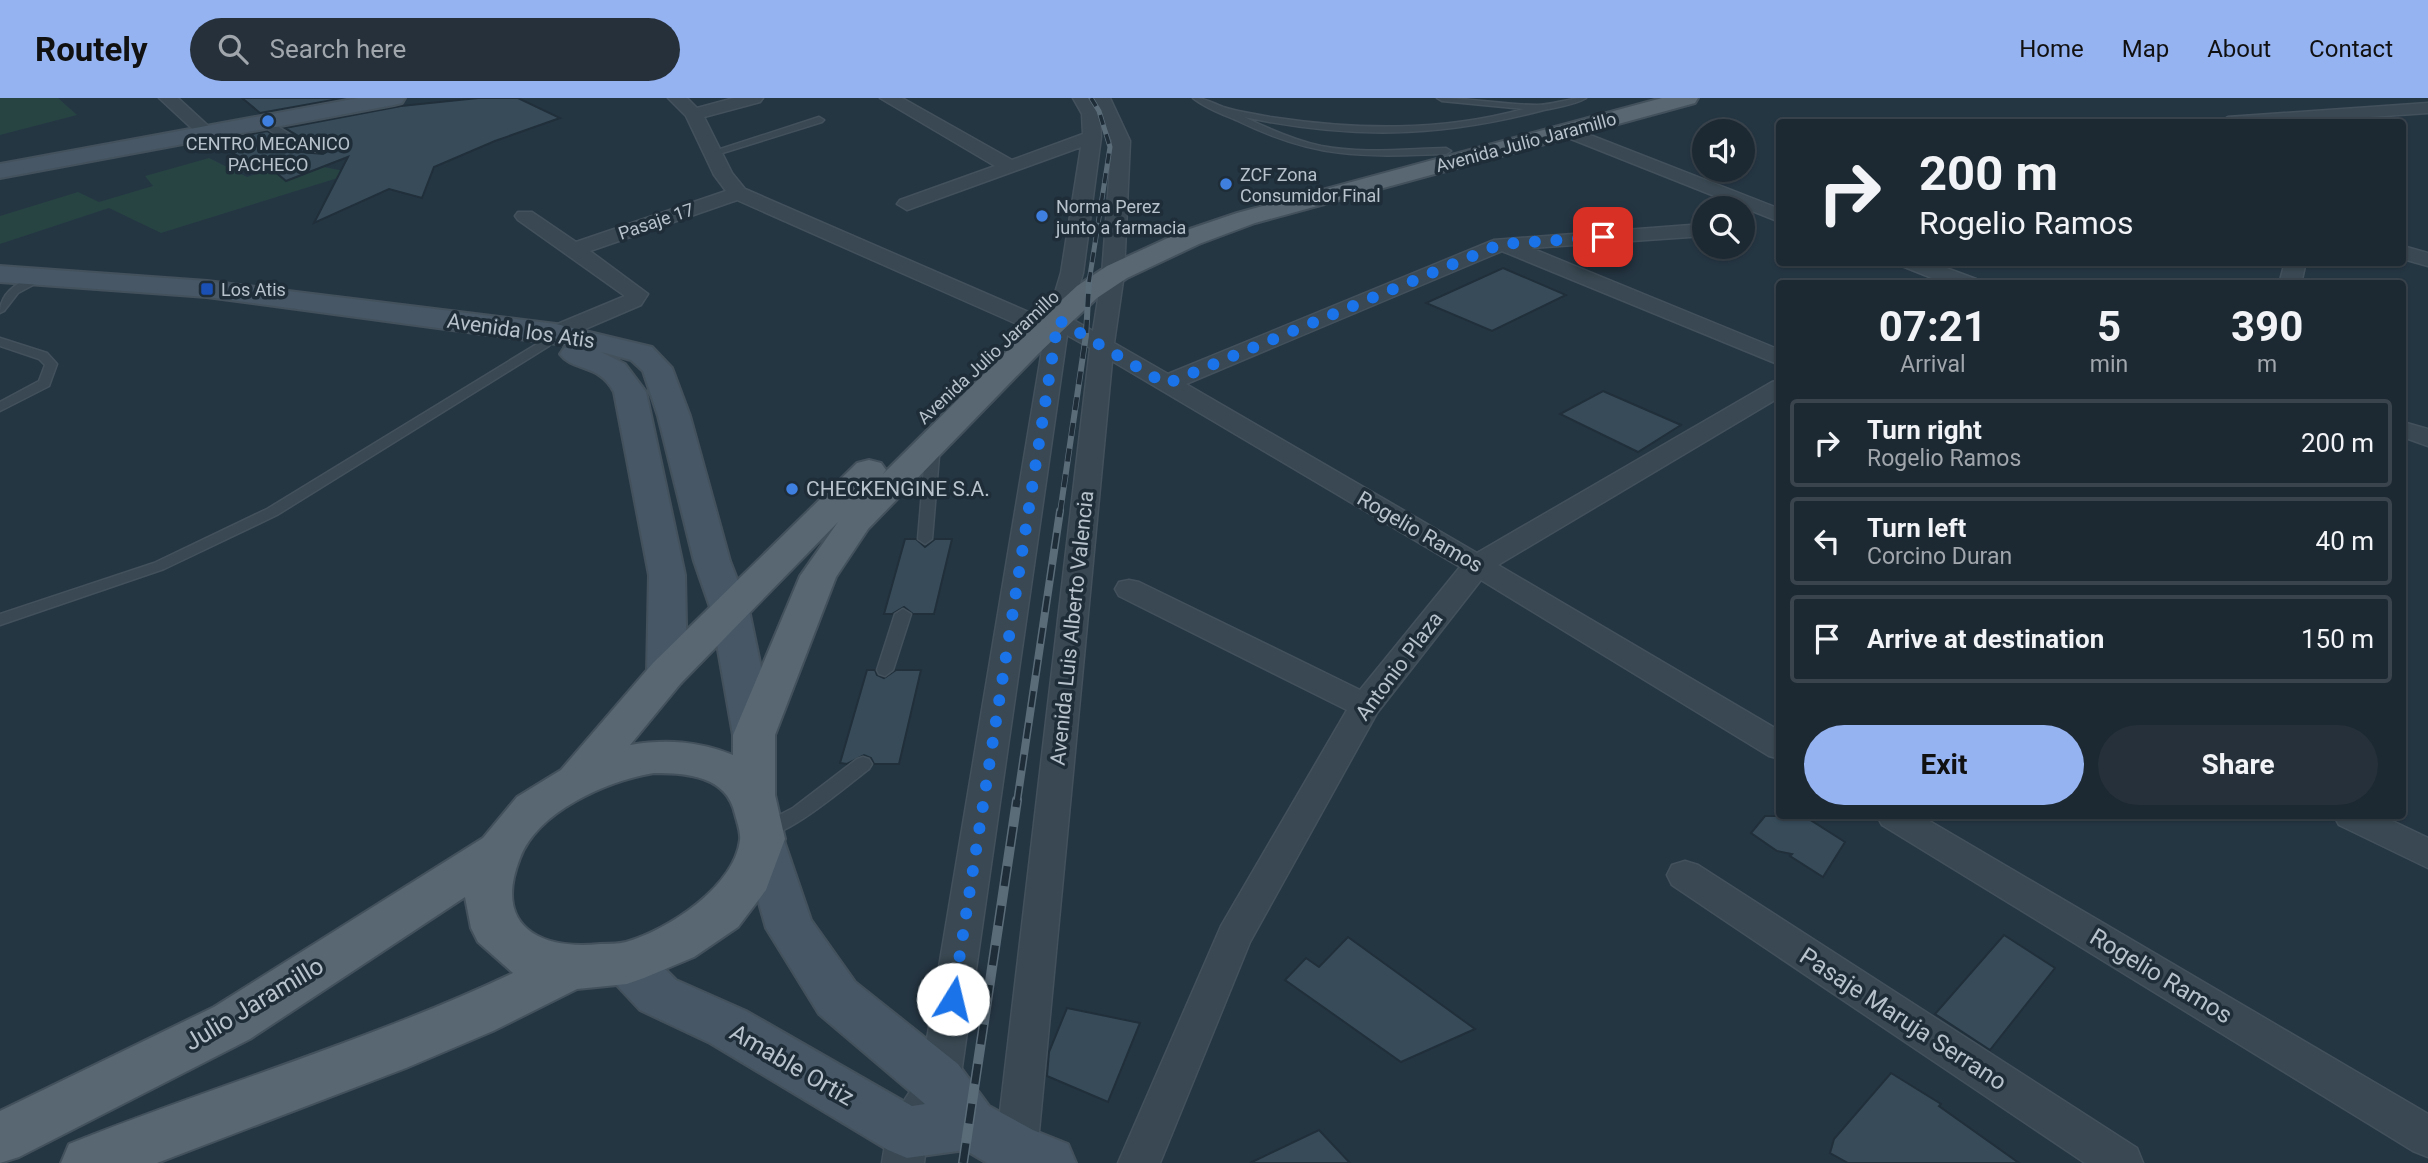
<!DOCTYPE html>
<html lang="en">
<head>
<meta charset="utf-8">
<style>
  :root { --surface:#1c2832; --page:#25303a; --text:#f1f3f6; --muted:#a0a6ac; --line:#3a444d; --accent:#95b2f1 }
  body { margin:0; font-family:Roboto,sans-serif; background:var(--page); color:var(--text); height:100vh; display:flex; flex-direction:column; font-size:26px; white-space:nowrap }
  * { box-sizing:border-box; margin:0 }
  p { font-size:23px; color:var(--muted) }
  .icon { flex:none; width:38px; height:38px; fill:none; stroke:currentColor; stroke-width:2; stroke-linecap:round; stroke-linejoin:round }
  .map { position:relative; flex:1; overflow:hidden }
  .sheet { position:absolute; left:1776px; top:182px; width:630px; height:539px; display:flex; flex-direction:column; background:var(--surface); border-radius:7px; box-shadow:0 2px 5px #0004,0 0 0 2px var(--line) }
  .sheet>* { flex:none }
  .banner { position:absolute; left:1776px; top:21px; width:630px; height:147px; border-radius:7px; box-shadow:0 2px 5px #0004,0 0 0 2px var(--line); background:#1c2832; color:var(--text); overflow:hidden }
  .tools { position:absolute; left:1692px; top:21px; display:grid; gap:14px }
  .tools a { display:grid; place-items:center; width:63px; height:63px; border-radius:50%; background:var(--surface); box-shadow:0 2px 5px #0004,0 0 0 2px var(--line); font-size:35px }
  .pin { position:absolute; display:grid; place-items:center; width:60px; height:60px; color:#fff; margin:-30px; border-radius:14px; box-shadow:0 4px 10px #0006 }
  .me { position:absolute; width:77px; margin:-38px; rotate:9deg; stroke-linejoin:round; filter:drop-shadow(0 0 5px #0008) }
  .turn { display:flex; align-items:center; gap:24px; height:147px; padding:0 28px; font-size:32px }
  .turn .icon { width:91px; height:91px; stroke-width:2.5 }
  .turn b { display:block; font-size:49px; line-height:60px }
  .eta { display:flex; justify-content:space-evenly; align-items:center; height:119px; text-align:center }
  .eta b { font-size:42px; font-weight:700; line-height:49px }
  .action { display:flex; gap:14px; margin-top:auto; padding:14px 28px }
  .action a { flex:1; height:80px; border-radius:42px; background:var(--accent); color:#111; font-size:28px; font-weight:700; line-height:80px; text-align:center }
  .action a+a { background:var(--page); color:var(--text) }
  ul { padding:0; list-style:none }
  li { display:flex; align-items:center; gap:21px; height:88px; margin:0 14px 10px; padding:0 14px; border:4px solid var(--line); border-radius:7px }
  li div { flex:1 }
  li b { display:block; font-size:26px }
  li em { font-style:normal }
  header { display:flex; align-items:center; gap:42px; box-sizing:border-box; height:98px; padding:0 35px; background:var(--accent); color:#111 }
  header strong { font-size:33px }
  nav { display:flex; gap:38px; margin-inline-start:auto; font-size:24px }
  .search { width:490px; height:63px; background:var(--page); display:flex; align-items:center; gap:18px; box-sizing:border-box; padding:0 24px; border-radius:38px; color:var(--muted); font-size:26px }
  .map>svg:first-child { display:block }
  .green { fill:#274443 }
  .building { fill:#374b59; stroke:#202f3a; stroke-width:2 }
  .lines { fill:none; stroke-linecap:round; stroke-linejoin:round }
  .lane-casing { stroke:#43515c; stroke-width:3 }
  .street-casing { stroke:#43515c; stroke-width:3 }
  .secondary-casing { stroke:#43515c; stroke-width:4 }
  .primary-casing { stroke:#43515c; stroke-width:4 }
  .lane { fill:#394852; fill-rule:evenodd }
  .street { fill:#394852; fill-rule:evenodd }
  .secondary { fill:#475765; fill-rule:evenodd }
  .primary { fill:#586772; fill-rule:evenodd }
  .rail-far3-casing { stroke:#5b6c79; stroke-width:5 }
  .rail-far2-casing { stroke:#5b6c79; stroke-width:6 }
  .rail-far1-casing { stroke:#5b6c79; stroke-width:8 }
  .rail-casing { stroke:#5b6c79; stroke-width:10 }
  .rail-far3 { stroke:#1e2d38; stroke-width:3.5; stroke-dasharray:10; stroke-linecap:butt }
  .rail-far2 { stroke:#1e2d38; stroke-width:4.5; stroke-dasharray:13; stroke-linecap:butt }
  .rail-far1 { stroke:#1e2d38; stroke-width:5; stroke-dasharray:16; stroke-linecap:butt }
  .rail { stroke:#1e2d38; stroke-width:7; stroke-dasharray:20; stroke-linecap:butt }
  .route { stroke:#1a73e8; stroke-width:12; stroke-dasharray:0 21.6 }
  .shop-dot { fill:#3f7fe0; stroke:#1e2d38; stroke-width:2.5 }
  .transit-dot { fill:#1a4fb4; stroke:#1e2d38; stroke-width:2.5 }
  .labels { text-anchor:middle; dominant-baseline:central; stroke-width:7; stroke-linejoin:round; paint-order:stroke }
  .far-street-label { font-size:18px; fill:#b7c2cc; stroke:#1e2d38 }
  .far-poi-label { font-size:18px; fill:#b7c2cc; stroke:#1e2d38; text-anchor:start }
  .street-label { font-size:21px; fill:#b7c2cc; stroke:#1e2d38 }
  .poi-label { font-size:21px; fill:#b7c2cc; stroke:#1e2d38; text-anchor:start }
  .near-street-label { font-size:24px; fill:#b7c2cc; stroke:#1e2d38 }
</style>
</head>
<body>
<header>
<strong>Routely</strong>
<div class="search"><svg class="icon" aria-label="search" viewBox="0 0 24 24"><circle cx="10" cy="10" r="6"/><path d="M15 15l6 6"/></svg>Search here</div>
<nav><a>Home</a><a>Map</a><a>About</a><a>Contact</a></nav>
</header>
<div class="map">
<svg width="2428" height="1065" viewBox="0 0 2428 1065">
  <rect width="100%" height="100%" fill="#253643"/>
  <g class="green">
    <polygon points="0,0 58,0 77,17 0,37"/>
    <polygon points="209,60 247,79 294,63 354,75 161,135 109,110 0,146 0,118 78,94 99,104 153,88 145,78"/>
  </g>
  <g class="building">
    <polygon points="242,0 344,0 260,15"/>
    <polygon points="478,0 518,0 560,20 495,43 434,69 422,100 389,91 314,125 348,59 286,83 261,62 252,65 230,54 227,41 267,33 302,54 323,56 334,49 326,44 307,43 285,30 401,8"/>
    <polygon points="1503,170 1566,197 1492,233 1426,205"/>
    <polygon points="1603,293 1681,327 1638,354 1560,316"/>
    <polygon points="905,441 916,441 925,449 935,441 952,441 934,516 913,516 904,509 892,516 884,516"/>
    <polygon points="867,572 875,572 877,577 884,580 896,572 921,572 899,666 874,666 871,660 864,657 847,666 840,665"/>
    <polygon points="1765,718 1804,718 1845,744 1823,779 1790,758 1792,756 1777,753 1751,735"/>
    <polygon points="2004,837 2055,870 1990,952 1935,916"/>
    <polygon points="1348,839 1475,931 1401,964 1285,882 1306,860 1319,869"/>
    <polygon points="1067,910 1140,925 1108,1004 1047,978 1049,954"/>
    <polygon points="1891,975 1941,1006 1939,1008 2019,1065 1848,1065 1830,1055 1834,1041"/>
    <polygon points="1319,1032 1350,1065 1250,1065"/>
  </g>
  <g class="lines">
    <g class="lane-casing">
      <g id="lane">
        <path d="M1193 0C1206 0 1212 5 1223 9 1238 14 1255 16 1270 19 1356 32 1440 34 1524 11L1442 3 1437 0C1471 0 1504 7 1537 7 1553 7 1569 0 1586 0 1573 8 1554 9 1540 13 1436 40 1349 41 1244 19 1269 31 1294 42 1321 48 1362 56 1404 51 1446 50L1451 53 1446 56C1361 59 1316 61 1236 22 1222 16 1205 10 1193 0Z"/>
        <polygon points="819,19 824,22 822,24 716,57 708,55"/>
        <path d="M261 22H267L306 46 326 47 331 50C308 63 279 38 261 26Z"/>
        <path d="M40 176 46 179 44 181 18 195 4 213 0 215C0 193 21 182 40 176Z"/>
        <polygon points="0,240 47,255 57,266 49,288 0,313 0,304 39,283 45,267 39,261 0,248"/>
        <polygon points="545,241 551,245 549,248 277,417 164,471 0,527 0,516 154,465 267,411"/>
        <polygon points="933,342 940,346 932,441 925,446 918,441 926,346"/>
        <polygon points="903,511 911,516 893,572 885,578 879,576 877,572 895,516"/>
        <path d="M863 659 869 661 872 666 869 671C849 686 780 746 758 738L755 733 758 728 793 710 857 661Z"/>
      </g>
    </g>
    <g class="street-casing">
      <g id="street">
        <polygon points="159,0 178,0 216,35 213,39 201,39"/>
        <polygon points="668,0 687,0 697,10 734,0 763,0 760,4 704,19 732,75 745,91 1033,216 1036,221 1033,226 1017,226 737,102 590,153 648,196 641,207 564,240 548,240 545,235 548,230 625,198 518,122 515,118 518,114 532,114 576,144 726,93 714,77 686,18"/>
        <path d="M880 0H902L1012 62 1083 36 1082 16 1073 0H1091L1099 16 1092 0H1110L1130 43 1124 176 1114 245 1168 276 1494 142 1704 126V138L1531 150 1780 252V267L1502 153 1186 286 1477 455 1772 284 1780 282V299L1498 467 1780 633V661L1769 658 1481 482 1377 615 1250 844 1160 1065H1118L1221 828 1347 612 1119 498 1115 491 1119 484 1129 482 1139 484 1360 592 1460 469 1112 263 1036 1065H994L1090 250 1067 237 960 983 927 1039 924 1065H882C888 1022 898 1012 921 977L1047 222 1061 175 1081 49 907 112 897 106 900 102 995 68ZM1100 16 1112 43 1102 176 1093 233 1070 220 1083 175 1101 39Z"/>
        <polygon points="2428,5 2428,15 2296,24 2219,24 2228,19"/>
        <polygon points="1567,28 1780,111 1780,124 1561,37 1558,33"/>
        <polygon points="2403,148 2428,155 2428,168 2403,161"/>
        <polygon points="1899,164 1930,164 1976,181 1978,186 1947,186 1902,168"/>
        <polygon points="2285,164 2306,164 2301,186 2279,186"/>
        <polygon points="2403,324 2428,331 2428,348 2403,339"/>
        <polygon points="1877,718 1921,718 2428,1016 2428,1059 2413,1053 1882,727"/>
        <polygon points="2334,718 2382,718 2428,740 2428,770 2339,727"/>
        <polygon points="1685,763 1698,767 2137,1050 2143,1065 2085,1065 1672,787 1667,777 1672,767"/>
      </g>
    </g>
    <g class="secondary-casing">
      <g id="secondary">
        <polygon points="358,0 405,0 402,5 394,7 0,80 0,66"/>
        <path d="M0 168 207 183 556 226 652 249 672 270 690 318 730 463 749 512 775 637 769 648 754 652 739 648 733 637 711 512 694 463 658 318 643 273 631 262 601 254 625 266 646 294 685 477 687 575 681 585 667 589 653 585 647 575 649 477 614 294C599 265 573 274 560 256L564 250 572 248 207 199 0 184Z"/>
        <polygon points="763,723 779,728 811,822 855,884 958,966 989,1008 1033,1032 1068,1046 1076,1065 987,1065 965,1052 907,1060 888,1052 710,945 640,912 610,880 603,865 610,850 627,844 644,850 676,882 746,913 912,1008 925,1006 819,916 766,830 741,741 747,728"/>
      </g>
    </g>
    <g class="primary-casing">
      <path id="primary" d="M1662 0H1698L1695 5 1255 125 1199 146 1127 180 1097 200 1038 256 868 431 836 479 775 637V697L785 741 766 792 738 829 694 859 644 880 627 886 577 891 493 933 406 970 157 1065H61L69 1046C216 987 369 943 513 875L478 844 471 830 465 799 250 941 19 1059 0 1065V1013L214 909 483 740 517 699 561 672 653 565 857 365 869 362 881 365 886 372 883 376 1016 244 1077 188 1107 168 1181 134 1237 115ZM838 424 800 478 733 637V657C698 643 666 641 630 647L681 585ZM654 675C687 675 727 678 735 716 737 724 741 734 740 742 734 789 668 832 626 844 618 846 608 846 600 846 539 852 493 828 520 760 538 713 607 683 654 675Z"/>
    </g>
    <use href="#lane" class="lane"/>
    <use href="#street" class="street"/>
    <use href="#secondary" class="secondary"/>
    <use href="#primary" class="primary"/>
    <g class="rail-far3-casing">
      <polyline id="rail-far3" points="1089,184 1110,49 1099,13 1091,0"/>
    </g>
    <g class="rail-far2-casing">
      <polyline id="rail-far2" points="1060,415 1086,237 1089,183"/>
    </g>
    <g class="rail-far1-casing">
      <polyline id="rail-far1" points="1017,704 1060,413"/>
    </g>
    <g class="rail-casing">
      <polyline id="rail" points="963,1065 1017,702"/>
    </g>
    <use href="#rail-far3" class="rail-far3"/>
    <use href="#rail-far2" class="rail-far2"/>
    <use href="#rail-far1" class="rail-far1"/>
    <use href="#rail" class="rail"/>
  </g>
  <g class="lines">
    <polyline class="route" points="953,901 1058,222 1166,286 1501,146 1603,139"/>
  </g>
  <g class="shop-dot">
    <circle cx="268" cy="23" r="7"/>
    <circle cx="1226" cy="86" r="7"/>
    <circle cx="1042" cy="118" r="7"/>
    <circle cx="792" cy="391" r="7"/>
  </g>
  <rect class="transit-dot" x="200" y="184" width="14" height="14" rx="3.5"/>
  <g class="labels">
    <g class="far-street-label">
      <text transform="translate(1526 44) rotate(-15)">Avenida Julio Jaramillo</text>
      <text transform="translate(656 123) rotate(-19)">Pasaje 17</text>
      <text transform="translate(988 259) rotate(-43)">Avenida Julio Jaramillo</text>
    </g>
    <g class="far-poi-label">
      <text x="268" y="45" text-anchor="middle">CENTRO MECANICO<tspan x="268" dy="21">PACHECO</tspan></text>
      <text x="1240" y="76">ZCF Zona<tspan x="1240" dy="21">Consumidor Final</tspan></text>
      <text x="1056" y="108">Norma Perez<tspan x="1056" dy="21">junto a farmacia</tspan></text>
      <text x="221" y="191">Los Atis</text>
    </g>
    <g class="street-label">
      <text transform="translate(521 233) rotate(8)">Avenida los Atis</text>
      <text transform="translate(1420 434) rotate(30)">Rogelio Ramos</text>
      <text transform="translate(1072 530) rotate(-84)">Avenida Luis Alberto Valencia</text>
      <text transform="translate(1399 568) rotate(-53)">Antonio Plaza</text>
    </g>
    <g class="poi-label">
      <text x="806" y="391">CHECKENGINE S.A.</text>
    </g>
    <g class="near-street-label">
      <text transform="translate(2161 878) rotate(31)">Rogelio Ramos</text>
      <text transform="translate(254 906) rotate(-31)">Julio Jaramillo</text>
      <text transform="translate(1903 921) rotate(33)">Pasaje Maruja Serrano</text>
      <text transform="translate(792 967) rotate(30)">Amable Ortiz</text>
    </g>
  </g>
</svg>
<div class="tools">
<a><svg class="icon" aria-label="sound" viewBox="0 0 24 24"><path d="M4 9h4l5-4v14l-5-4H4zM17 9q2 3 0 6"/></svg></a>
<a><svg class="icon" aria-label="search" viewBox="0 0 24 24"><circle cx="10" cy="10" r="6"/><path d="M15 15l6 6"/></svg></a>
</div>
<div class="pin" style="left:1603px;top:139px;background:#d93025"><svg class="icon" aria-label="arrive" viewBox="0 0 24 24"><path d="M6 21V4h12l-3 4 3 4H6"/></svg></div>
<svg class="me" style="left:953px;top:901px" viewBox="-20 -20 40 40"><circle r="19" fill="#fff"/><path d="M0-13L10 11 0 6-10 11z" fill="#1a73e8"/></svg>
<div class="banner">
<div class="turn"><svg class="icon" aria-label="right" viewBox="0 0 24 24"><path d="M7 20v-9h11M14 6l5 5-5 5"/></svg><div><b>200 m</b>Rogelio Ramos</div></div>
</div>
<section class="sheet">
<div class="eta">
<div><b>07:21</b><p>Arrival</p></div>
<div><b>5</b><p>min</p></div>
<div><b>390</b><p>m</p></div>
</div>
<ul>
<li><svg class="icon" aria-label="right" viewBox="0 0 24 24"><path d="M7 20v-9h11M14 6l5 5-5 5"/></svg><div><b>Turn right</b><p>Rogelio Ramos</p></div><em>200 m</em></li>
<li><svg class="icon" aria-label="left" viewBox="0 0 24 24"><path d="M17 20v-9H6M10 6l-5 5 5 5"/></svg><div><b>Turn left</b><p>Corcino Duran</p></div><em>40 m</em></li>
<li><svg class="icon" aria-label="arrive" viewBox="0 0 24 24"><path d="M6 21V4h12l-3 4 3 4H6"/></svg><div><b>Arrive at destination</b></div><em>150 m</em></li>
</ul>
<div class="action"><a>Exit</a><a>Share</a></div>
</section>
</div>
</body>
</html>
